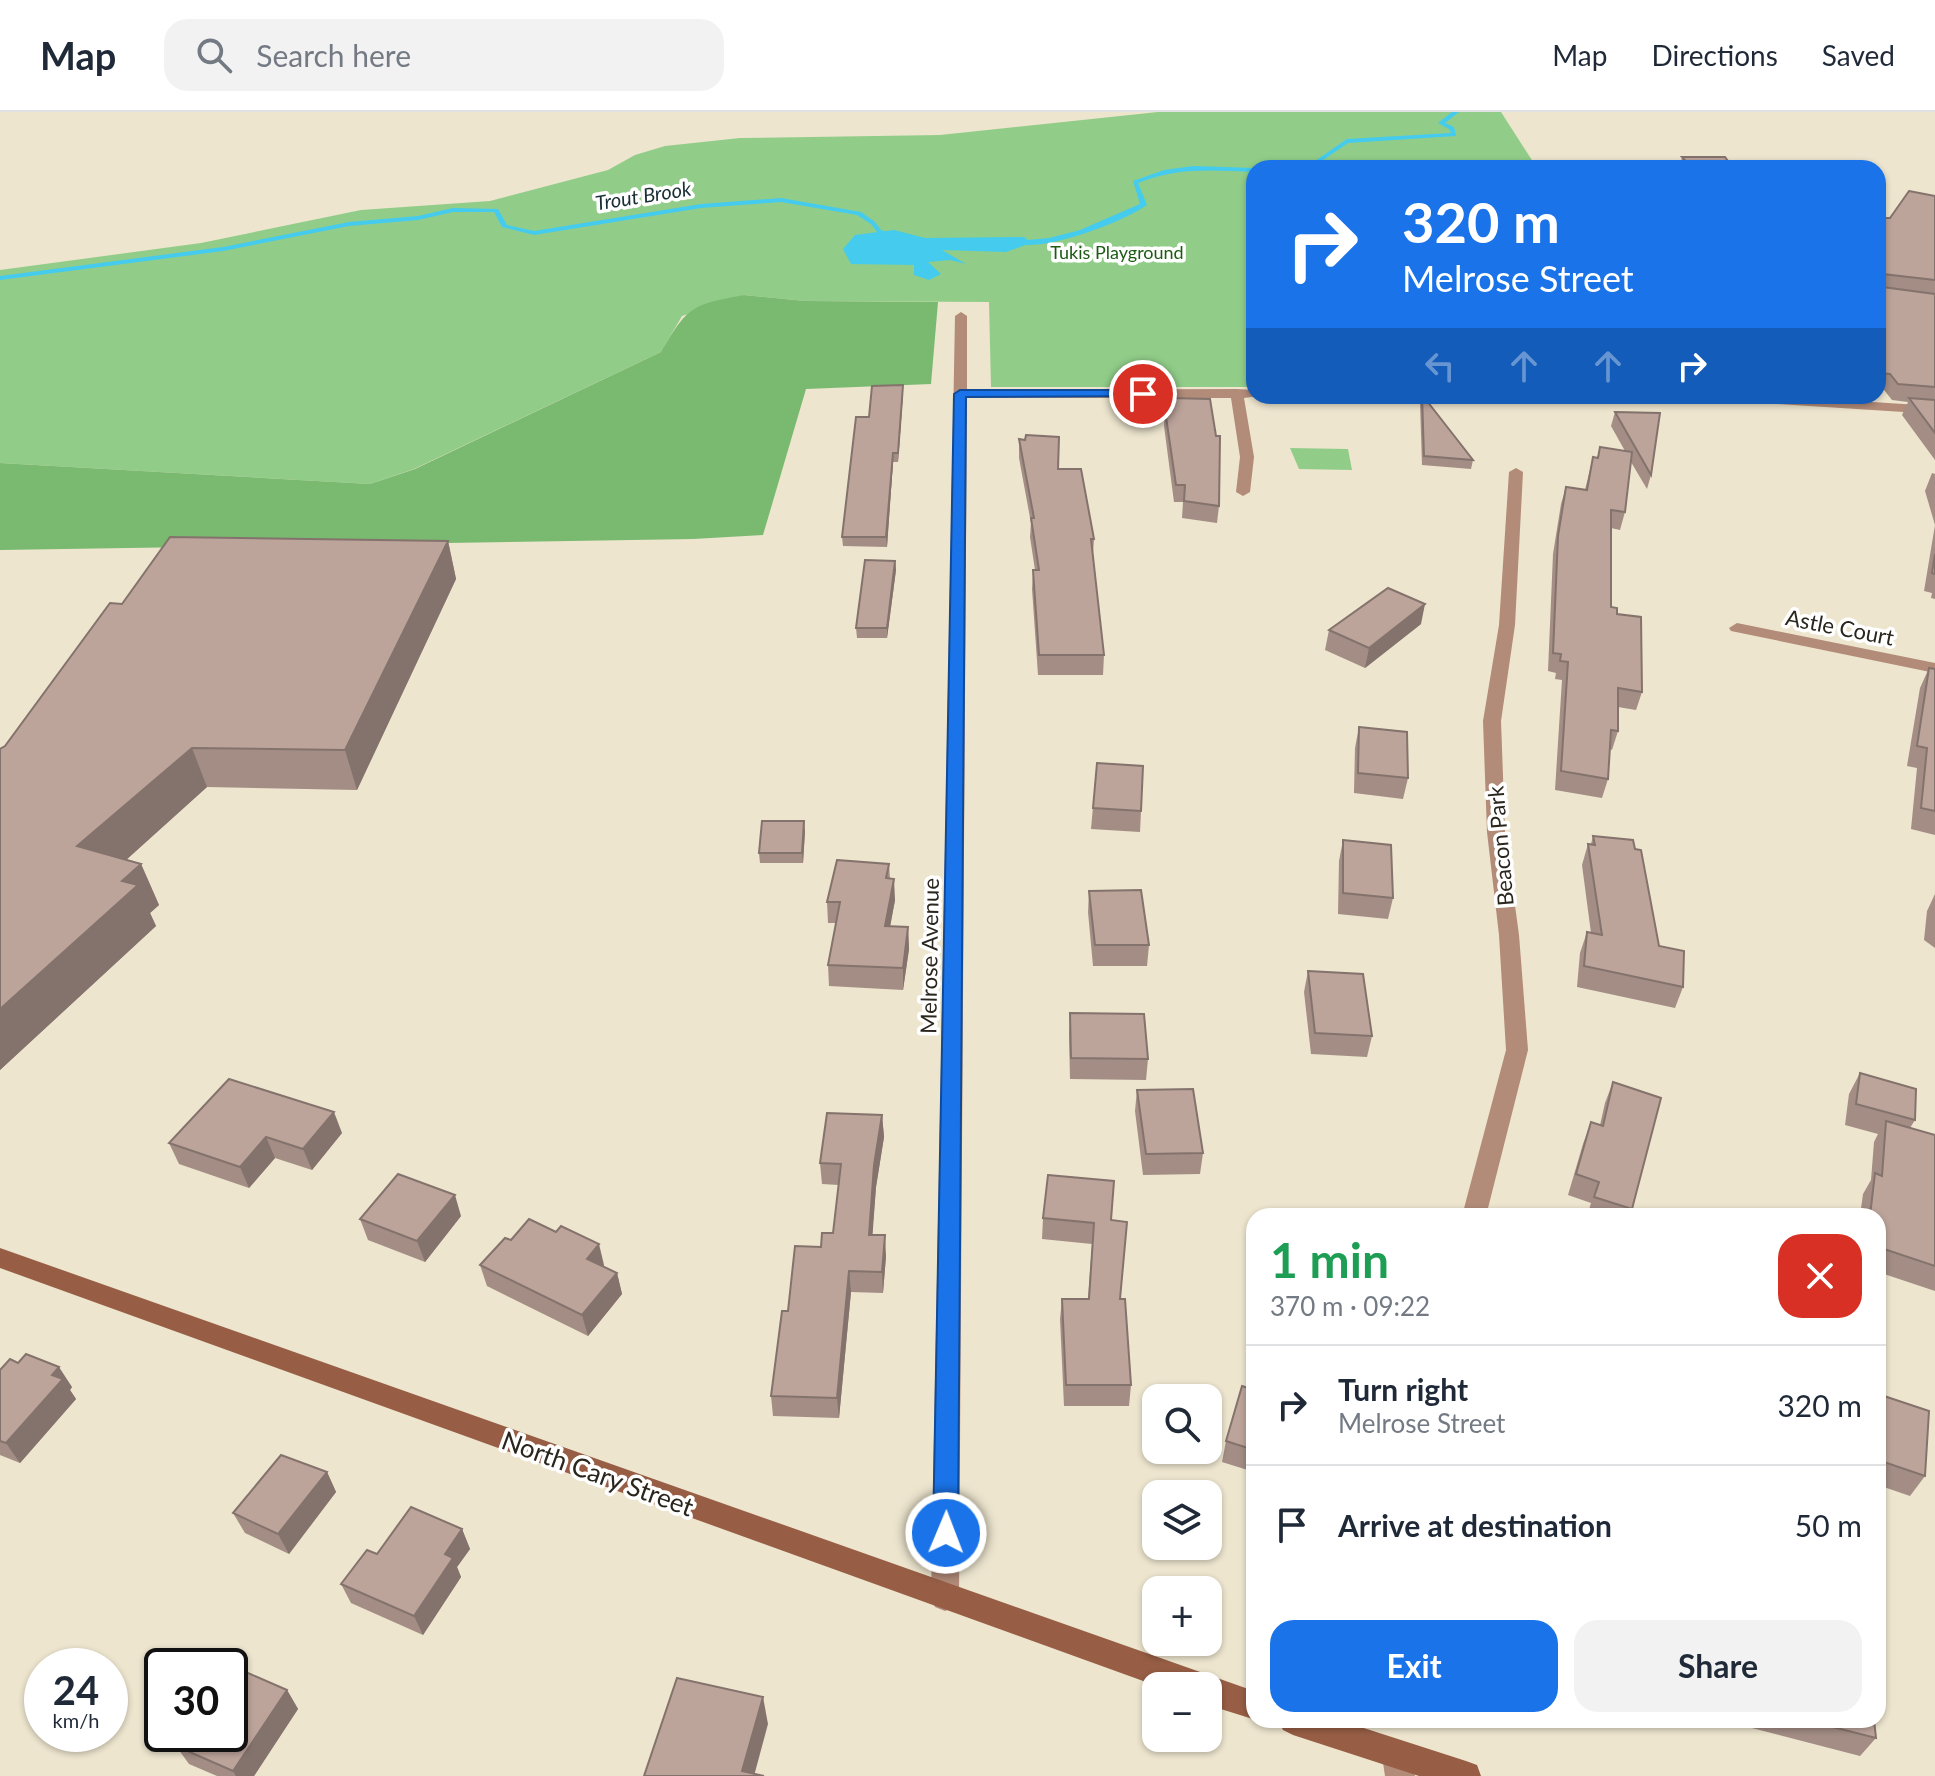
<!DOCTYPE html>
<html lang="en">
<head>
<meta charset="utf-8">
<style>
  :root { --surface:#fff; --page:#f2f2f3; --text:#1f2937; --muted:#747a83; --line:#e0e1e3; --accent:#1a73e8 }
  body { margin:0; font-family:Lato,sans-serif; background:var(--page); color:var(--text); height:100vh; display:flex; flex-direction:column; font-size:30px; white-space:nowrap }
  * { box-sizing:border-box; margin:0 }
  p { font-size:26px; color:var(--muted) }
  .icon { flex:none; width:44px; height:44px; fill:none; stroke:currentColor; stroke-width:2; stroke-linecap:round; stroke-linejoin:round }
  .map { position:relative; flex:1; overflow:hidden }
  .side { position:absolute; left:1246px; top:1096px; width:640px; height:520px; display:flex; flex-direction:column; background:var(--surface); border-radius:24px; box-shadow:0 2px 6px #0004 }
  .side>* { flex:none }
  .top-card { position:absolute; left:1246px; top:48px; width:640px; height:244px; border-radius:24px; box-shadow:0 2px 6px #0004; background:#1a73e8; color:#fff; overflow:hidden }
  .tools { position:absolute; left:1142px; top:1272px; display:grid; gap:16px }
  .tools a { display:grid; place-items:center; width:80px; height:80px; border-radius:16px; background:var(--surface); box-shadow:0 2px 6px #0004; font-size:40px }
  .speed { position:absolute; left:24px; top:1536px; display:flex; gap:16px; font-size:40px; font-weight:700; text-align:center }
  .speed>* { display:grid; place-content:center; width:104px; height:104px; border-radius:50%; background:var(--surface); box-shadow:0 2px 6px #0004; line-height:1 }
  .speed small { font-size:20px; font-weight:400 }
  .speed .limit { border:4px solid #111; border-radius:12px; background:#fff; color:#111 }
  .pin { position:absolute; display:grid; place-items:center; width:68px; height:68px; color:#fff; margin:-34px; border:4px solid #fff; border-radius:50%; box-shadow:0 2px 8px #0007 }
  .me { position:absolute; width:88px; margin:-44px; rotate:1deg; stroke-linejoin:round; filter:drop-shadow(0 0 6px #0008) }
  .turn { display:flex; align-items:center; gap:28px; height:168px; padding:0 24px; font-size:36px }
  .turn .icon { width:104px; height:104px; stroke-width:2.5 }
  .turn b { display:block; font-size:56px; line-height:68px }
  .lanes { display:flex; align-items:center; height:76px; padding:0 24px; background:#0003; justify-content:center; gap:40px; direction:ltr }
  .lanes .off { opacity:.35 }
  .round { display:grid; place-items:center; flex:none; width:84px; height:84px; border-radius:24px; background:var(--page) }
  .summary { display:flex; align-items:center; justify-content:space-between; height:136px; padding:0 24px }
  h1 { font-size:48px; font-weight:700; line-height:60px; color:#1e9e55 }
  .action { display:flex; gap:16px; margin-top:auto; padding:16px 24px }
  .action a { flex:1; height:92px; border-radius:24px; background:var(--accent); color:#fff; font-size:32px; font-weight:700; line-height:92px; text-align:center }
  .action a+a { background:var(--page); color:var(--text) }
  ul { padding:0; list-style:none }
  li { display:flex; align-items:center; gap:24px; height:120px; padding:0 24px; border-top:2px solid var(--line) }
  li div { flex:1 }
  li b { display:block; font-size:30px }
  li em { font-style:normal }
  header { display:flex; align-items:center; gap:48px; box-sizing:border-box; height:112px; padding:0 40px; background:var(--surface); border-bottom:2px solid var(--line) }
  header strong { font-size:38px }
  nav { display:flex; gap:44px; margin-inline-start:auto; font-size:28px }
  .search { width:560px; height:72px; background:var(--page); display:flex; align-items:center; gap:20px; box-sizing:border-box; padding:0 28px; border-radius:24px; color:var(--muted); font-size:30px }
  .map>svg:first-child { display:block }
  .green { fill:#91cd89 }
  .forest { fill:#79b970 }
  .water { fill:#45cbed }
  .lines { fill:none; stroke-linecap:round; stroke-linejoin:round }
  .stream { fill:#45cbed; fill-rule:evenodd }
  .street { fill:#b28b79; fill-rule:evenodd }
  .secondary { fill:#975e45; fill-rule:evenodd }
  .wall { fill:#a38d85 }
  .shaded-wall { fill:#84736c }
  .building { fill:#bda49b; stroke:#84736c; stroke-width:2 }
  .route { fill:#1a73e8; stroke:#114b97; stroke-width:2 }
  .labels { text-anchor:middle; dominant-baseline:central; stroke-width:7; stroke-linejoin:round; paint-order:stroke }
  .far-park-label { font-size:18px; fill:#1c5b13; stroke:#fff }
  .far-water-label { font-size:20px; font-style:italic; fill:#182e34; stroke:#fff }
  .street-label { font-size:22px; fill:#2a261e; stroke:#fff }
  .near-street-label { font-size:26px; fill:#2a261e; stroke:#fff }
</style>
</head>
<body>
<header>
<strong>Map</strong>
<div class="search"><svg class="icon" aria-label="search" viewBox="0 0 24 24"><circle cx="10" cy="10" r="6"/><path d="M15 15l6 6"/></svg>Search here</div>
<nav><a>Map</a><a>Directions</a><a>Saved</a></nav>
</header>
<div class="map">
<svg width="1935" height="1664" viewBox="0 0 1935 1664">
  <rect width="100%" height="100%" fill="#ede5ce"/>
  <g class="green">
    <polygon points="1158,0 1501,0 1537,56 1254,56 1254,275 991,275 989,190 805,189 744,183 682,204 661,240 414,357 370,372 0,351 0,158 201,131 361,98 490,89 608,58 635,43 665,34 740,26 940,23"/>
    <polygon points="1290,336 1348,337 1352,358 1299,357"/>
  </g>
  <path class="forest" d="M744 183 805 189 938 190 931 272 806 277 763 423 693 427 0 438V351L370 372 415 357 661 240C688 194 691 193 744 183Z"/>
  <polygon class="water" points="894,118 925,126 1024,125 1031,131 1006,140 942,138 966,152 950,148 928,150 941,162 929,168 914,163 914,153 851,152 843,137 855,123"/>
  <g class="lines">
    <g class="stream">
      <polygon points="1452,0 1459,0 1445,11 1454,15 1456,24 1348,31 1316,53 1293,56 1312,51 1347,27 1451,21 1449,17 1438,11"/>
      <path d="M1193 54 1254 56V60C1214 58 1176 55 1138 71L1147 93C1121 111 1042 141 1013 131L1016 129 1049 126 1080 118 1140 92 1133 69 1164 58Z"/>
      <polygon points="781,86 861,100 875,110 881,118 895,124 892,126 877,120 871,112 857,103 781,90 701,96 534,123 502,115 494,100 453,100 418,108 349,114 223,139 0,168 0,164 223,135 349,110 418,104 453,96 498,97 507,113 534,119 701,92"/>
    </g>
    <g class="street">
      <polygon points="961,200 967,204 967,278 1237,277 1254,278 1254,284 1259,284 1244,286 1254,345 1250,380 1243,384 1236,380 1240,345 1231,286 967,286 959,1485 955,1495 945,1499 935,1495 931,1485 955,204"/>
      <polygon points="1707,284 1777,284 1935,294 1935,302 1714,288"/>
      <polygon points="1516,356 1523,360 1515,513 1501,609 1505,720 1519,823 1528,938 1486,1104 1462,1104 1506,938 1499,823 1487,720 1483,609 1499,513 1509,360"/>
      <polygon points="1737,511 1935,551 1935,561 1731,519 1729,516"/>
      <polygon points="1397,1629 1408,1633 1415,1664 1385,1664 1382,1644 1386,1633"/>
    </g>
    <g class="secondary">
      <polygon points="0,1136 1254,1579 1256,1608 1208,1593 1208,1574 1157,1574 0,1156"/>
      <polygon points="1278,1608 1339,1608 1466,1649 1477,1653 1481,1664 1419,1664 1293,1623 1283,1618"/>
    </g>
  </g>
  <g class="wall">
    <polygon points="1682,45 1733,56 1680,56"/>
    <polygon points="1935,84 1935,348 1902,303 1908,290 1892,288 1884,278 1878,278 1878,106 1890,106"/>
    <polygon points="903,282 898,350 893,350 887,435 843,434 842,425 869,305"/>
    <polygon points="1421,284 1473,348 1471,357 1422,353 1420,291"/>
    <polygon points="1170,286 1219,394 1217,411 1182,406 1183,390 1174,390 1164,314 1165,298 1169,298"/>
    <polygon points="1615,300 1651,363 1647,377 1631,350 1625,400 1620,418 1611,416 1611,495 1617,502 1642,580 1636,598 1618,595 1618,619 1612,638 1610,637 1608,667 1602,686 1555,678 1562,568 1555,567 1556,561 1548,559 1553,442 1561,392 1566,375 1585,378 1593,345 1597,346 1600,335 1625,339 1611,314"/>
    <polygon points="1019,327 1058,357 1094,427 1093,442 1104,543 1103,563 1038,563 1032,477 1033,458 1035,458 1030,425 1031,411 1019,346"/>
    <polygon points="1932,361 1935,362 1935,487 1931,486 1932,481 1924,479 1935,413 1925,379"/>
    <polygon points="448,429 456,467 357,678 207,675 126,748 141,752 159,793 150,801 156,814 0,958 0,637 5,634 122,492"/>
    <polygon points="895,449 896,458 887,526 857,526 856,516"/>
    <polygon points="1421,512 1365,556 1325,538 1329,518"/>
    <polygon points="1929,556 1935,557 1935,723 1911,717 1917,656 1907,654 1920,576"/>
    <polygon points="1359,615 1408,666 1403,687 1354,681 1355,636"/>
    <polygon points="1097,651 1141,699 1140,720 1091,717"/>
    <polygon points="805,719 803,751 760,751 759,741"/>
    <polygon points="1593,724 1683,875 1675,896 1577,875 1580,841 1587,820 1591,821 1582,753 1588,732 1591,732"/>
    <polygon points="1343,728 1393,786 1388,807 1338,802 1339,749"/>
    <polygon points="889,752 890,767 895,788 890,815 908,815 909,837 903,878 829,874 828,853 836,811 828,811 827,790"/>
    <polygon points="1089,779 1149,833 1147,854 1093,854 1088,800"/>
    <polygon points="1935,782 1935,836 1924,828 1927,799"/>
    <polygon points="1308,859 1372,924 1367,945 1311,942 1304,880"/>
    <polygon points="1070,901 1148,947 1146,968 1070,967 1069,922"/>
    <polygon points="1860,961 1915,1008 1910,1016 1935,1023 1935,1179 1878,1160 1878,1104 1860,1104 1863,1082 1871,1068 1874,1030 1878,1022 1845,1013 1849,982"/>
    <polygon points="1613,970 1632,1097 1629,1104 1587,1104 1591,1091 1568,1083 1583,1032 1591,1010 1600,1013 1605,991"/>
    <polygon points="1137,978 1203,1041 1200,1062 1143,1063 1135,999"/>
    <polygon points="882,1003 884,1025 876,1075 872,1123 886,1144 883,1181 851,1180 839,1306 773,1304 771,1284 788,1199 821,1135 833,1121 839,1073 822,1072 820,1051"/>
    <polygon points="342,1021 312,1058 275,1046 249,1076 179,1052 169,1031"/>
    <polygon points="461,1104 425,1150 368,1128 360,1107"/>
    <polygon points="1043,1106 1111,1108 1131,1273 1129,1294 1064,1294 1060,1207 1062,1187 1088,1187 1092,1132 1042,1127"/>
    <polygon points="480,1153 604,1153 603,1155 617,1161 622,1182 588,1224 487,1174"/>
    <polygon points="0,1258 72,1275 70,1278 76,1287 20,1351 0,1343"/>
    <polygon points="1254,1278 1254,1360 1222,1350 1226,1329"/>
    <polygon points="1878,1282 1925,1364 1910,1384 1878,1373"/>
    <polygon points="327,1360 336,1380 289,1442 245,1421 233,1401"/>
    <polygon points="462,1417 470,1437 457,1455 461,1465 423,1523 351,1491 341,1472 377,1442"/>
    <polygon points="287,1578 298,1597 254,1664 217,1664 189,1652 176,1634"/>
    <polygon points="1751,1608 1874,1608 1876,1626 1860,1644 1752,1616"/>
  </g>
  <g class="shaded-wall">
    <polygon points="903,273 903,282 898,350 898,341"/>
    <polygon points="893,341 893,350 887,435 886,425"/>
    <polygon points="448,429 456,467 357,678 345,638"/>
    <polygon points="895,449 896,458 887,526 887,516"/>
    <polygon points="1425,492 1421,512 1365,556 1369,536"/>
    <polygon points="192,636 207,675 96,775 77,734"/>
    <polygon points="804,709 805,719 803,751 802,741"/>
    <polygon points="141,752 159,793 150,801 156,814 0,958 0,897 122,769"/>
    <polygon points="894,767 895,788 886,836 885,814"/>
    <polygon points="908,815 909,837 903,878 903,856"/>
    <polygon points="334,1000 342,1021 312,1058 303,1037"/>
    <polygon points="882,1003 884,1025 876,1075 871,1144 869,1123 874,1053"/>
    <polygon points="266,1025 275,1046 249,1076 240,1055"/>
    <polygon points="455,1083 461,1104 425,1150 417,1129"/>
    <polygon points="885,1123 886,1144 883,1181 882,1160"/>
    <polygon points="599,1132 604,1153 592,1168 587,1147"/>
    <polygon points="849,1159 851,1180 839,1306 837,1286"/>
    <polygon points="617,1161 622,1182 588,1224 582,1203"/>
    <polygon points="59,1255 72,1275 70,1278 76,1287 20,1351 6,1331 52,1263"/>
    <polygon points="327,1360 336,1380 289,1442 278,1422"/>
    <polygon points="462,1417 470,1437 457,1455 461,1465 423,1523 414,1504 445,1442"/>
    <polygon points="287,1578 298,1597 254,1664 236,1664 233,1659"/>
    <polygon points="763,1585 768,1612 754,1664 742,1659"/>
  </g>
  <g class="building">
    <polygon points="1682,45 1725,45 1733,56 1692,56"/>
    <polygon points="1909,79 1935,84 1935,168 1882,162 1883,175 1935,182 1935,275 1898,272 1890,262 1878,261 1878,106 1890,106"/>
    <polygon points="903,273 898,341 893,341 886,425 842,425 856,305 869,305 872,274"/>
    <polygon points="1422,284 1423,284 1473,348 1424,344"/>
    <polygon points="1170,286 1210,287 1216,324 1220,324 1219,394 1184,389 1185,373 1176,373 1165,298 1171,298"/>
    <polygon points="1909,286 1935,288 1935,321"/>
    <polygon points="1615,300 1660,301 1651,363"/>
    <polygon points="1026,323 1059,325 1058,357 1081,357 1094,427 1091,427 1104,543 1039,543 1033,458 1039,458 1031,406 1034,406 1019,327 1025,328"/>
    <polygon points="1600,335 1632,340 1625,400 1611,398 1611,495 1617,496 1617,502 1641,505 1642,580 1618,576 1618,619 1611,618 1608,667 1561,659 1568,550 1560,549 1561,542 1553,541 1558,424 1566,375 1587,378 1593,345 1598,346"/>
    <polygon points="170,425 448,429 345,638 192,636 77,734 141,752 122,769 138,773 0,897 0,637 5,634 110,491 122,492"/>
    <polygon points="1935,442 1935,462 1932,461"/>
    <polygon points="865,448 895,449 887,516 856,516"/>
    <polygon points="1388,476 1425,492 1369,536 1329,518"/>
    <polygon points="1929,556 1935,557 1935,699 1921,696 1927,636 1917,634"/>
    <polygon points="1359,615 1407,620 1408,666 1358,661"/>
    <polygon points="1097,651 1143,654 1141,699 1093,696"/>
    <polygon points="762,709 804,709 802,741 759,741"/>
    <polygon points="1593,724 1633,728 1635,737 1641,738 1659,834 1684,839 1683,875 1584,854 1587,820 1602,823 1588,732 1595,733"/>
    <polygon points="1343,728 1391,733 1393,786 1343,781"/>
    <polygon points="837,748 889,752 886,766 894,767 885,814 908,815 903,856 828,853 840,790 827,790"/>
    <polygon points="1141,778 1149,833 1095,833 1089,779"/>
    <polygon points="1308,859 1363,862 1372,924 1315,921"/>
    <polygon points="1070,901 1144,902 1148,947 1071,946"/>
    <polygon points="1860,961 1916,977 1915,1008 1856,992"/>
    <polygon points="229,967 334,1000 303,1037 266,1025 240,1055 169,1031"/>
    <polygon points="1613,970 1661,986 1632,1097 1594,1085 1599,1070 1576,1062 1591,1010 1603,1014"/>
    <polygon points="1193,977 1203,1041 1146,1042 1137,978"/>
    <polygon points="827,1001 882,1003 874,1053 869,1123 885,1123 882,1160 849,1159 837,1286 771,1284 782,1199 788,1199 795,1134 821,1135 822,1121 833,1121 841,1052 820,1051"/>
    <polygon points="1886,1009 1935,1023 1935,1154 1878,1135 1878,1104 1870,1104 1875,1061 1882,1064"/>
    <polygon points="398,1062 455,1083 417,1129 360,1107"/>
    <polygon points="1048,1063 1114,1069 1111,1108 1127,1110 1120,1187 1125,1187 1131,1273 1066,1273 1062,1187 1089,1187 1094,1111 1043,1106"/>
    <polygon points="529,1107 556,1120 561,1114 599,1132 587,1147 617,1161 582,1203 480,1153 505,1126 511,1128"/>
    <polygon points="26,1242 59,1255 52,1263 63,1267 6,1331 0,1329 0,1258 10,1247 18,1251"/>
    <polygon points="1242,1274 1254,1278 1254,1338 1226,1329"/>
    <polygon points="1878,1282 1929,1299 1925,1364 1878,1348"/>
    <polygon points="281,1343 327,1360 278,1422 233,1401"/>
    <polygon points="411,1395 462,1417 445,1442 453,1446 414,1504 341,1472 367,1438 377,1442"/>
    <polygon points="232,1554 287,1578 233,1659 176,1634 184,1622 230,1622 230,1557"/>
    <polygon points="677,1566 763,1585 742,1659 764,1664 644,1664"/>
    <polygon points="1805,1608 1874,1608 1876,1626"/>
  </g>
  <polygon class="route" points="1143,278 1147,279 1147,284 966,285 958,1421 955,1430 946,1433 937,1430 933,1421 954,282 960,278"/>
  <g class="labels">
    <g class="far-park-label">
      <text x="1117" y="140">Tukis Playground</text>
    </g>
    <g class="far-water-label">
      <text transform="translate(643 83) rotate(-9)">Trout Brook</text>
    </g>
    <g class="street-label">
      <text transform="translate(1840 515) rotate(11)">Astle Court</text>
      <text transform="translate(1500 734) rotate(-95)">Beacon Park</text>
      <text transform="translate(929 844) rotate(-89)">Melrose Avenue</text>
    </g>
    <g class="near-street-label">
      <text transform="translate(598 1361) rotate(20)">North Cary Street</text>
    </g>
  </g>
</svg>
<div class="tools">
<a><svg class="icon" aria-label="search" viewBox="0 0 24 24"><circle cx="10" cy="10" r="6"/><path d="M15 15l6 6"/></svg></a>
<a><svg class="icon" aria-label="layers" viewBox="0 0 24 24"><path d="M12 4l9 5-9 5-9-5zM3 14l9 5 9-5"/></svg></a>
<a>+</a>
<a>−</a>
</div>
<div class="speed"><div>24<small>km/h</small></div><div class="limit">30</div></div>
<div class="pin" style="left:1143px;top:282px;background:#d93025"><svg class="icon" aria-label="arrive" viewBox="0 0 24 24"><path d="M6 21V4h12l-3 4 3 4H6"/></svg></div>
<svg class="me" style="left:946px;top:1421px" viewBox="-20 -20 40 40"><circle r="17" fill="#1a73e8" stroke="#fff" stroke-width="3"/><path d="M0-11L8 9 0 5-8 9z" fill="#fff"/></svg>
<div class="top-card">
<div class="turn"><svg class="icon" aria-label="right" viewBox="0 0 24 24"><path d="M7 20v-9h11M14 6l5 5-5 5"/></svg><div><b>320 m</b>Melrose Street</div></div>
<div class="lanes"><svg class="icon off" aria-label="left" viewBox="0 0 24 24"><path d="M17 20v-9H6M10 6l-5 5 5 5"/></svg><svg class="icon off" aria-label="ahead" viewBox="0 0 24 24"><path d="M12 20V5M6 11l6-6 6 6"/></svg><svg class="icon off" aria-label="ahead" viewBox="0 0 24 24"><path d="M12 20V5M6 11l6-6 6 6"/></svg><svg class="icon" aria-label="right" viewBox="0 0 24 24"><path d="M7 20v-9h11M14 6l5 5-5 5"/></svg></div>
</div>
<section class="side">
<div class="summary"><div><h1>1 min</h1><p>370 m · 09:22</p></div><a class="round" style="background:#d93025;color:#fff"><svg class="icon" aria-label="close" viewBox="0 0 24 24"><path d="M6 6l12 12M18 6L6 18"/></svg></a></div>
<ul>
<li><svg class="icon" aria-label="right" viewBox="0 0 24 24"><path d="M7 20v-9h11M14 6l5 5-5 5"/></svg><div><b>Turn right</b><p>Melrose Street</p></div><em>320 m</em></li>
<li><svg class="icon" aria-label="arrive" viewBox="0 0 24 24"><path d="M6 21V4h12l-3 4 3 4H6"/></svg><div><b>Arrive at destination</b></div><em>50 m</em></li>
</ul>
<div class="action"><a>Exit</a><a>Share</a></div>
</section>
</div>
</body>
</html>
